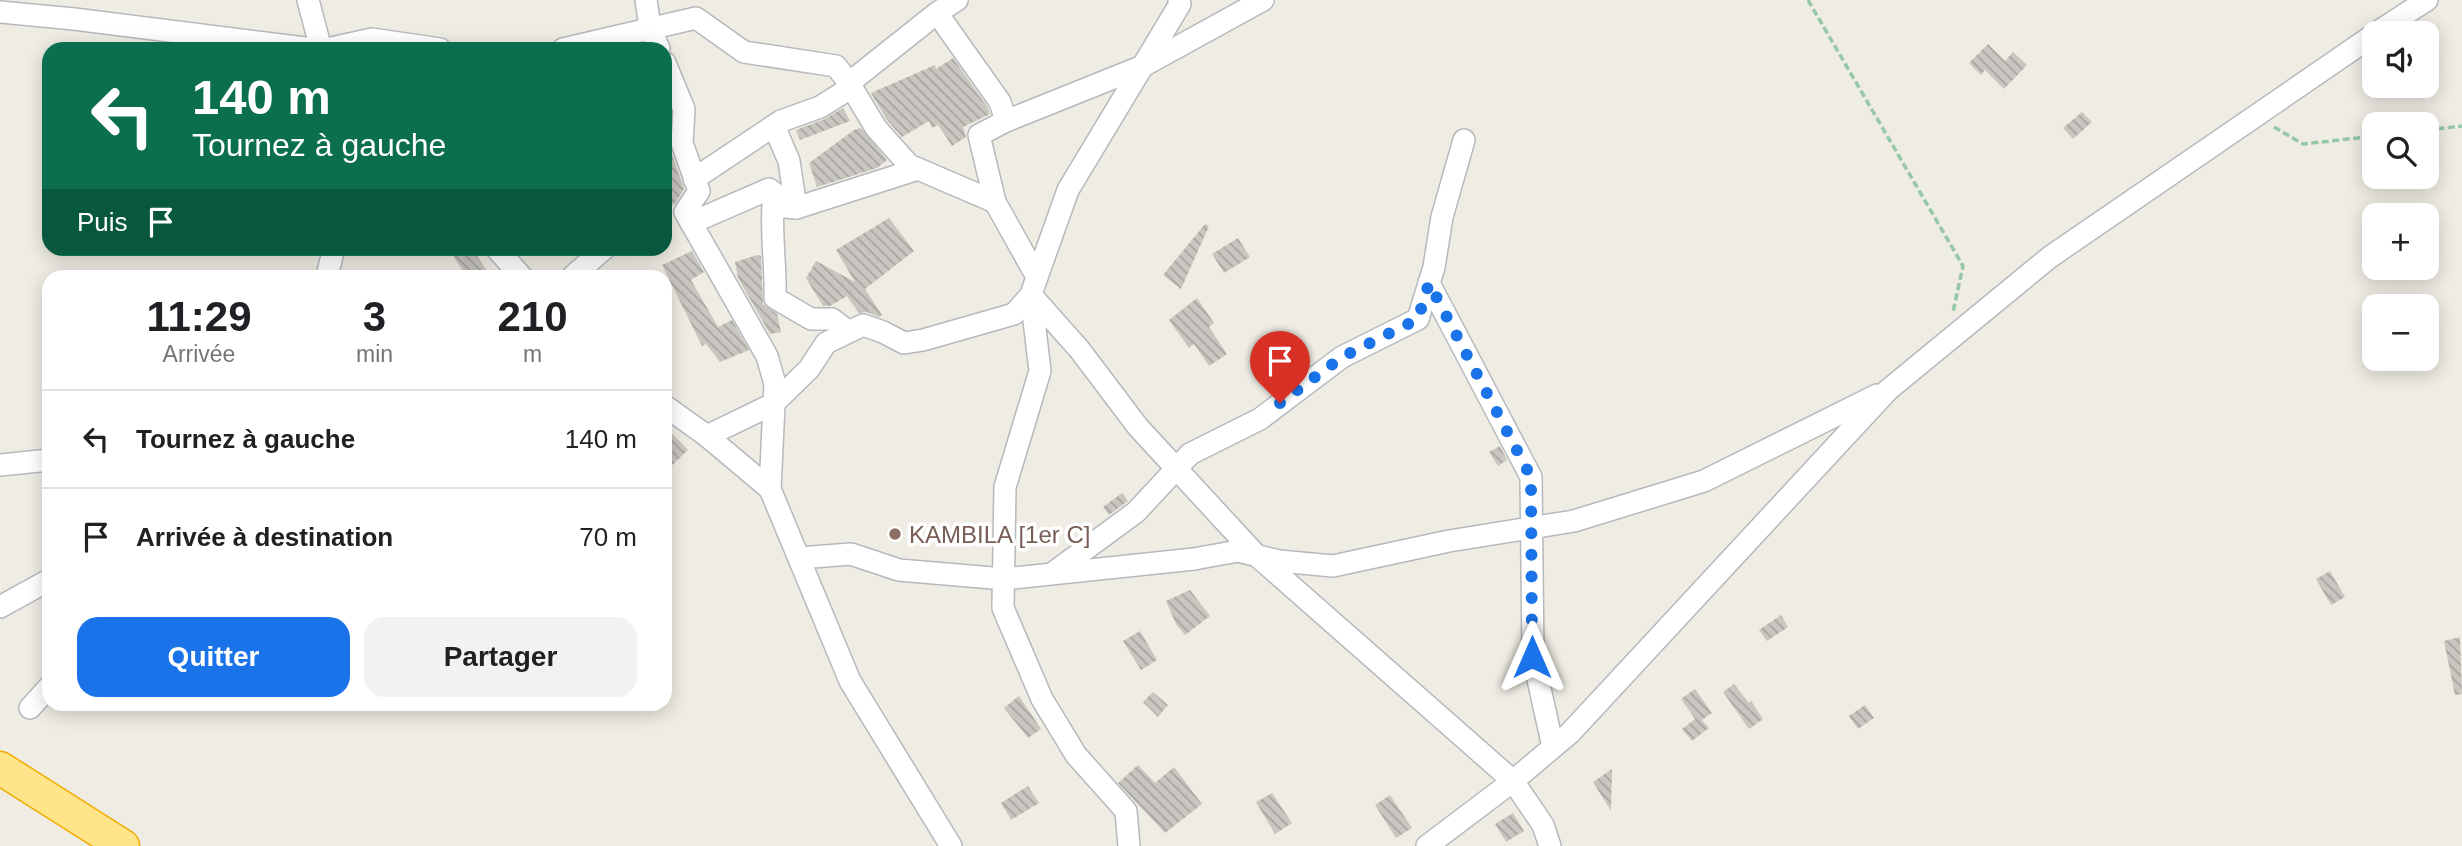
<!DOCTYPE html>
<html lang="fr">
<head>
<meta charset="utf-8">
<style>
  :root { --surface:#fff; --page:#f2f2f2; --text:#202124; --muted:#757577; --line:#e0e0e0; --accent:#1a73e8 }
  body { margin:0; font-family:Helvetica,sans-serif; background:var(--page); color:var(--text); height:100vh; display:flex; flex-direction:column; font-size:26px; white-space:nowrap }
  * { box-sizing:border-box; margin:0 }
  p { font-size:23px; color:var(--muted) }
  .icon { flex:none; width:38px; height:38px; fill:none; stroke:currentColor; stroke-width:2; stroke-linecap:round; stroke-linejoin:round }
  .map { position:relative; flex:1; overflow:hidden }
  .panel { position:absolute; left:42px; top:270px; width:630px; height:441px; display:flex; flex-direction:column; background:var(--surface); border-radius:21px; box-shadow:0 4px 18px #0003 }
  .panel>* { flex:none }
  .hud { position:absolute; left:42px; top:42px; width:630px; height:214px; border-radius:21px; box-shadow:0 4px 18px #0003; background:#0b6e4f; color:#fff; overflow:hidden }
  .fabs { position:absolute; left:2362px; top:21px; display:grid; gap:14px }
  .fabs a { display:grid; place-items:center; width:77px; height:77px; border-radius:14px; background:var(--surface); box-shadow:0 4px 18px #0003; font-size:35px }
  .pin { position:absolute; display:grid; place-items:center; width:60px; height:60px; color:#fff; margin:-72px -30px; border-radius:50% 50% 50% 0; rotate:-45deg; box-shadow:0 0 7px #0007 }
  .pin .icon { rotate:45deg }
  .me { position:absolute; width:77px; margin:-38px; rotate:0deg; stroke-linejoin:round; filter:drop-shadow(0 0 5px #0008) }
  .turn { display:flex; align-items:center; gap:24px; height:147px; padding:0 35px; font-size:32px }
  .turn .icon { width:91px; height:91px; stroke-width:2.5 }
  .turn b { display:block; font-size:49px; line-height:60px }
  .then { display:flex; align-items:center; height:66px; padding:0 35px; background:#0003; gap:14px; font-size:26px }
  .eta { display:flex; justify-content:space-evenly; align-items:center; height:119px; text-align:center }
  .eta b { font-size:42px; font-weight:700; line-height:49px }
  .action { display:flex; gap:14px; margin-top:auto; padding:14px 35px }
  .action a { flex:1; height:80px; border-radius:21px; background:var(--accent); color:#fff; font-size:28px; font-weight:700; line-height:80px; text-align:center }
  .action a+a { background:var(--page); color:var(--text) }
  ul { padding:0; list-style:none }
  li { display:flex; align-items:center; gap:21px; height:98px; padding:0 35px; border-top:2px solid var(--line) }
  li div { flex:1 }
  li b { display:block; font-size:26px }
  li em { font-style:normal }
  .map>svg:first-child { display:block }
  .building { fill:url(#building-back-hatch) }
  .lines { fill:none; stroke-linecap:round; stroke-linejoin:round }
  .minor-casing { stroke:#b5b9bd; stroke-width:24 }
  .highway-casing { stroke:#f1ac00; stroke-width:35 }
  .path { stroke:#97c8a6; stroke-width:3.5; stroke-dasharray:7 3.5; stroke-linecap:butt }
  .minor { stroke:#fff; stroke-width:21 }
  .highway { stroke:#ffe489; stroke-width:32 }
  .route { stroke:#1a73e8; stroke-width:12; stroke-dasharray:0 21.6 }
  .education-dot { fill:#8d6e63; stroke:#fff; stroke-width:2.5 }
  .labels { text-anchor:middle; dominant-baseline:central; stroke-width:7; stroke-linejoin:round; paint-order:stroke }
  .education-label { font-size:24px; fill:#785e54; stroke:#fff; text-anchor:start }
</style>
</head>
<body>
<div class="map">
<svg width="2462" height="846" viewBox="0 0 2462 846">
  <defs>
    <pattern id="building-back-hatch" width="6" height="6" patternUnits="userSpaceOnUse" patternTransform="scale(1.75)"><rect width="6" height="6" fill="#c9c6c0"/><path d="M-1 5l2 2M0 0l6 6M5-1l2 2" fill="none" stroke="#a6a4a0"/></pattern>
  </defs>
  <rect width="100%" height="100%" fill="#eeece3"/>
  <g class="building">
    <polygon points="1988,44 2005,61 2013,52 2027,65 2004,89 1985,70 1981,75 1969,63"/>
    <polygon points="953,58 988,108 990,114 963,127 966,137 952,146 938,125 932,128 929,121 902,137 887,120 871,93 935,65 936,69"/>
    <polygon points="843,108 850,121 800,140 796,130 825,119"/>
    <polygon points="2082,112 2092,122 2073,139 2063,128"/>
    <polygon points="861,128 887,160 877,168 817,187 809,163 854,130"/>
    <polygon points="665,140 669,146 684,189 676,202 665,212"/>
    <polygon points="889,218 914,251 865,289 882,315 879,317 867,312 859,313 847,296 830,306 823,306 806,278 816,261 855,282 836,250"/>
    <polygon points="1205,224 1209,226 1181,289 1163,275"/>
    <polygon points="1238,238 1250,257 1224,273 1212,254"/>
    <polygon points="448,248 472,248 490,276 466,276"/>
    <polygon points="692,251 704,272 691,280 718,327 732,320 749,350 720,362 706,344 702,346 662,265"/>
    <polygon points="757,255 761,256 763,304 777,314 781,332 770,334 738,278 735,262"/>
    <polygon points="1197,298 1214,323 1209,327 1227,354 1209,366 1194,344 1189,348 1169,320"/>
    <polygon points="665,426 688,450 665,472"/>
    <polygon points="1500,446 1507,460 1498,466 1489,452"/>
    <polygon points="1122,493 1128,501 1109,515 1103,507"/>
    <polygon points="2330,571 2345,597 2331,605 2316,579"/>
    <polygon points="1190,590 1210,616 1185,635 1176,624 1166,601"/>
    <polygon points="1781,615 1788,627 1767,641 1759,630"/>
    <polygon points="1140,631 1157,660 1141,670 1123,641"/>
    <polygon points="2460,637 2462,694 2455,695 2444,641"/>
    <polygon points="1734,684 1749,703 1751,701 1763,719 1749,729 1723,692"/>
    <polygon points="1695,689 1712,713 1702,720 1709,728 1692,741 1682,729 1695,719 1681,699"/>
    <polygon points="1153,692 1168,705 1158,717 1143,702"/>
    <polygon points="1019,696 1041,729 1028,738 1004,708"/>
    <polygon points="1865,705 1874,718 1858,729 1849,716"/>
    <polygon points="1138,765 1155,783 1174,767 1202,804 1165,833 1118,783"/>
    <polygon points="1612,769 1611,811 1593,782"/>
    <polygon points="1028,786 1039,803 1011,820 1001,803"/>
    <polygon points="1272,793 1292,823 1275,834 1256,802"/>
    <polygon points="1390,795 1412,828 1396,838 1375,805"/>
    <polygon points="1513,813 1524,831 1506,842 1495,824"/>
  </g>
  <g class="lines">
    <g class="minor-casing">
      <g id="minor">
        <polyline points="308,0 321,49"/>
        <polyline points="646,0 650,27 659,49"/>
        <polyline points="0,12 74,19 313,49"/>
        <polyline points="2376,33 2427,0"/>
        <polyline points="327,49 372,39 440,49"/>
        <polyline points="563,49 696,18 744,52 836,66 849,83 876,128 909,165 995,202"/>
        <polyline points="665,63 684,109 682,143 699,191 685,212 767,356 775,384 770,489"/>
        <polyline points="849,83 937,13 957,0"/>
        <polyline points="1006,121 1143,66 1263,0"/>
        <path d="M774 126 789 161 796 208 773 206C771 237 776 267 775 298L811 319H832L849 332"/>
        <polyline points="694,179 781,121 820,107 852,87"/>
        <polyline points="691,223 769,189 796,208 918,169"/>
        <polyline points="496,248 521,276"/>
        <polyline points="327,276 334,248"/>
        <polyline points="573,276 605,248"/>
        <polyline points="1037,277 1068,190 1180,4 1179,0"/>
        <polyline points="1429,283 1531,477 1533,657 1553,747"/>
        <polyline points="665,406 707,436 770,489 850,681 951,846"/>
        <polyline points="707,436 773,404 809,369 826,343 863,325 883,332 904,343 923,340 1014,314 1031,295 1037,277 995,202 979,135 1006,121 1000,102 937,13"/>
        <polyline points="0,465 49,460"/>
        <polyline points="799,558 851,554 899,570 1004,579 1194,559 1238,551 1279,561 1333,566 1449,541 1574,521 1704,481 1877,395"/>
        <polyline points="1053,573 1136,512 1190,454 1260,419 1342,357 1418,319 1434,267 1442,217 1464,140"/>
        <polyline points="0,607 49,580"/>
        <polyline points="30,708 49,687"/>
        <polyline points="1129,846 1126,811 1076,755 1042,699 1003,608 1005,487 1040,371 1031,295 1079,349 1138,427 1256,555 1513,781 1543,825 1550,846"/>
        <polyline points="1427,846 1513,781 1570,733 1888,390 2050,257 2375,34"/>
      </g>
    </g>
    <g class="highway-casing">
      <polyline id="highway" points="0,768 123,846"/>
    </g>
    <g class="path">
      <polyline points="1808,0 1963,266 1953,312"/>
      <polyline points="2274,127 2303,144 2375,136"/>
      <polyline points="2427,130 2462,126"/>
    </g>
    <use href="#minor" class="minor"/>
    <use href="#highway" class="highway"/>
  </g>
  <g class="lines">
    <polyline class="route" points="1280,403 1342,357 1418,319 1429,283 1531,477 1532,657"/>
  </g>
  <circle class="education-dot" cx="895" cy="534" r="7"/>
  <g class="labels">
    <g class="education-label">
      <text x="909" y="534">KAMBILA [1er C]</text>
    </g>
  </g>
</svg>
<div class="fabs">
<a><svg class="icon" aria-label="sound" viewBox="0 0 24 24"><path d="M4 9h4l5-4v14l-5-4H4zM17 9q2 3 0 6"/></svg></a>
<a><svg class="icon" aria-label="search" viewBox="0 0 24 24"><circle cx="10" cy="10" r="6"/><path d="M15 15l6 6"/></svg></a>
<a>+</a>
<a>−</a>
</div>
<div class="pin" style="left:1280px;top:403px;background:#d93025"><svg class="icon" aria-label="arrive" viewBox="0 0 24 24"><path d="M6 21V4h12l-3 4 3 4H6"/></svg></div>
<svg class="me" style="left:1532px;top:657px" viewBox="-20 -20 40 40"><path d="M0-17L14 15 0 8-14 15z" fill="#1a73e8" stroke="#fff" stroke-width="4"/></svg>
<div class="hud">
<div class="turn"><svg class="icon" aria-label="left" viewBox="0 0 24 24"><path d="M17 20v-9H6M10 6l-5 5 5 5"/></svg><div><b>140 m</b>Tournez à gauche</div></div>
<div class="then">Puis<svg class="icon" aria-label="arrive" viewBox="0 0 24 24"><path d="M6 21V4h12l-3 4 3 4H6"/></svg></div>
</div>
<section class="panel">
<div class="eta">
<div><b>11:29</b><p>Arrivée</p></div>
<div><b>3</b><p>min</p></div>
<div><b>210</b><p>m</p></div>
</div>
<ul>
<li><svg class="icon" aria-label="left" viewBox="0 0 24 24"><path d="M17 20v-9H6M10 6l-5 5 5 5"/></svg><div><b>Tournez à gauche</b></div><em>140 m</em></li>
<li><svg class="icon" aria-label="arrive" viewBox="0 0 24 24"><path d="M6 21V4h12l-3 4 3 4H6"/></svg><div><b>Arrivée à destination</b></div><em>70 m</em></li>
</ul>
<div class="action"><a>Quitter</a><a>Partager</a></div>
</section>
</div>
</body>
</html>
